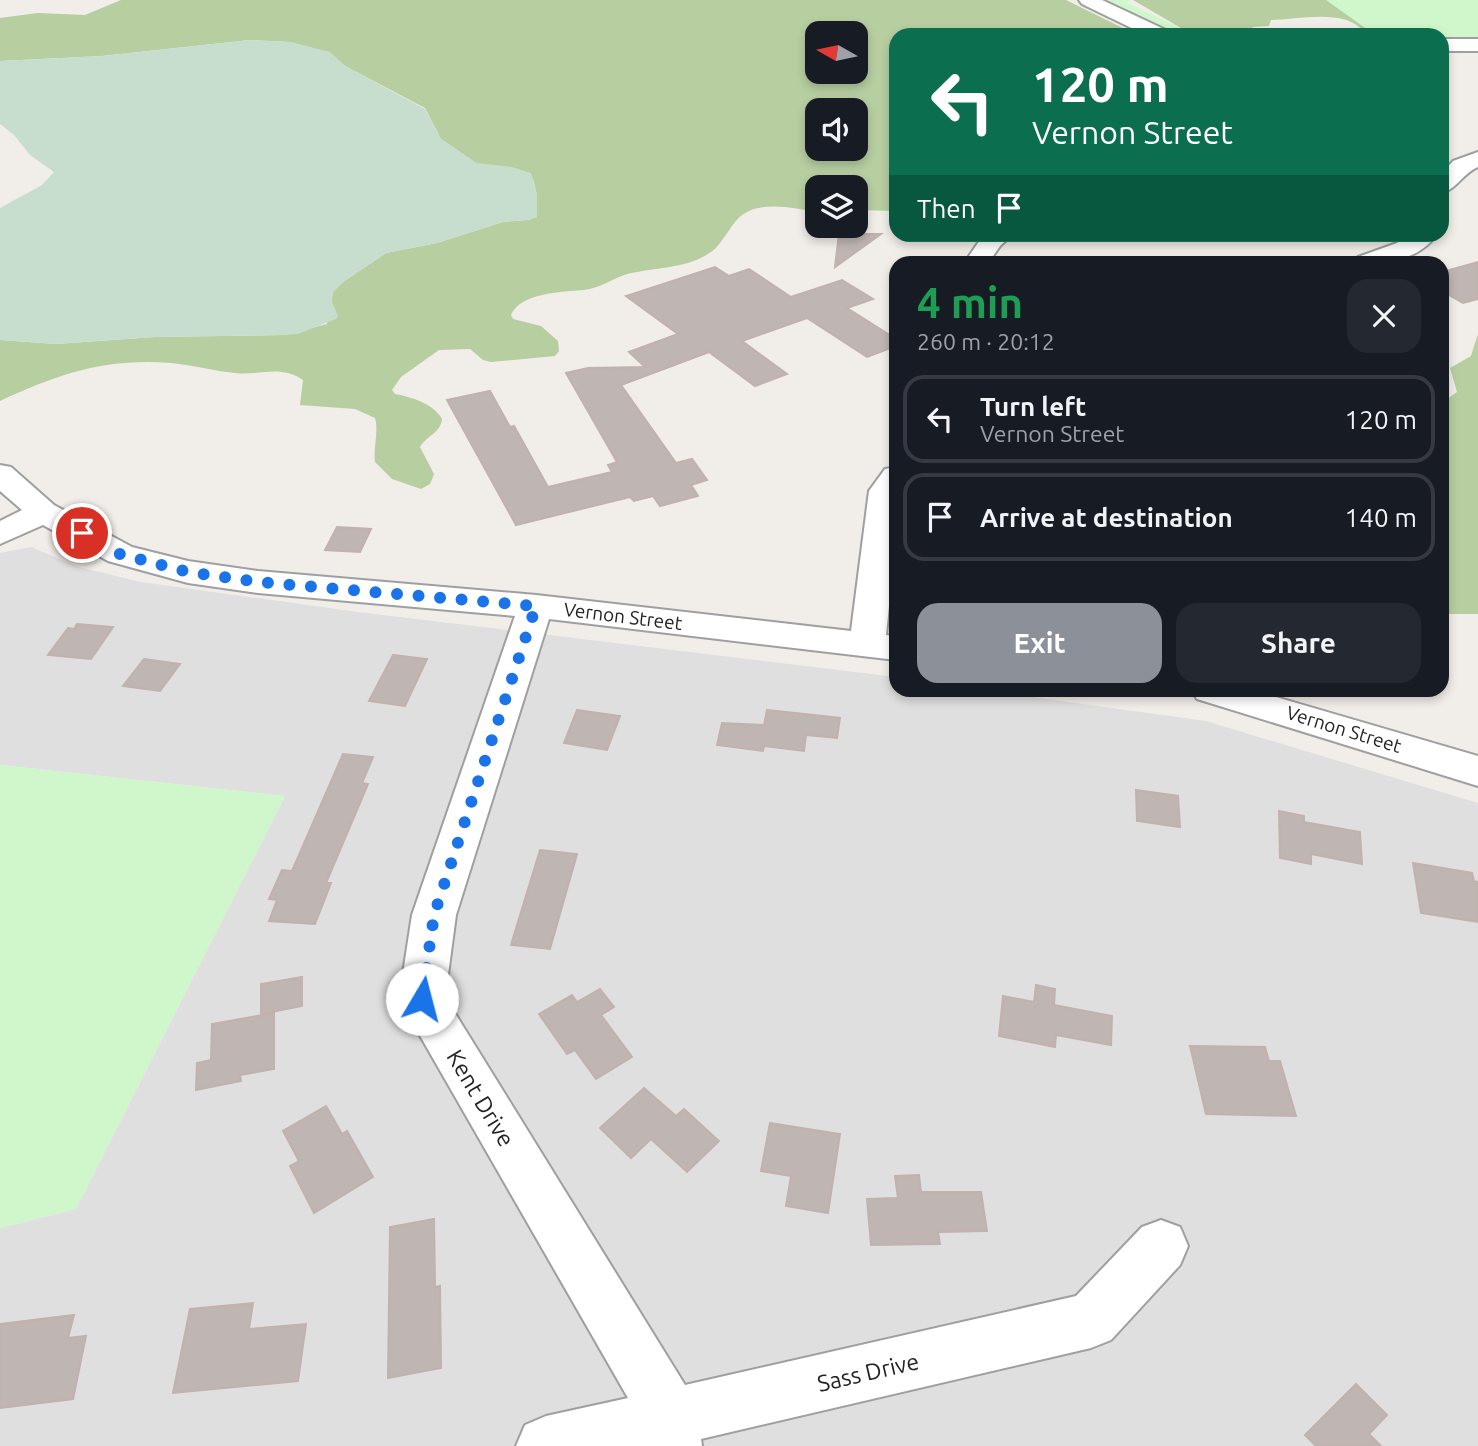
<!DOCTYPE html>
<html lang="en">
<head>
<meta charset="utf-8">
<style>
  :root { --surface:#171b24; --page:#242831; --text:#f1f3f6; --muted:#9ea1a6; --line:#363941; --accent:#8c9099 }
  body { margin:0; font-family:Ubuntu,sans-serif; background:var(--page); color:var(--text); height:100vh; display:flex; flex-direction:column; font-size:26px; white-space:nowrap }
  * { box-sizing:border-box; margin:0 }
  p { font-size:23px; color:var(--muted) }
  .icon { flex:none; width:38px; height:38px; fill:none; stroke:currentColor; stroke-width:2; stroke-linecap:round; stroke-linejoin:round }
  .map { position:relative; flex:1; overflow:hidden }
  .sheet { position:absolute; left:889px; top:256px; width:560px; height:441px; display:flex; flex-direction:column; background:var(--surface); border-radius:21px; box-shadow:0 4px 10px #0003 }
  .sheet>* { flex:none }
  .guide { position:absolute; left:889px; top:28px; width:560px; height:214px; border-radius:21px; box-shadow:0 4px 10px #0003; background:#0b6e4f; color:#fff; overflow:hidden }
  .needle { width:46px; rotate:279deg }
  .fabs { position:absolute; left:805px; top:21px; display:grid; gap:14px }
  .fabs a { display:grid; place-items:center; width:63px; height:63px; border-radius:14px; background:var(--surface); box-shadow:0 4px 10px #0003; font-size:35px }
  .pin { position:absolute; display:grid; place-items:center; width:60px; height:60px; color:#fff; margin:-30px; border:4px solid #fff; border-radius:50%; box-shadow:0 2px 7px #0007 }
  .me { position:absolute; width:77px; margin:-38px; rotate:8deg; stroke-linejoin:round; filter:drop-shadow(0 0 5px #0008) }
  .turn { display:flex; align-items:center; gap:24px; height:147px; padding:0 28px; font-size:32px }
  .turn .icon { width:91px; height:91px; stroke-width:2.5 }
  .turn b { display:block; font-size:49px; line-height:60px }
  .then { display:flex; align-items:center; height:66px; padding:0 28px; background:#0003; gap:14px; font-size:26px }
  .round { display:grid; place-items:center; flex:none; width:74px; height:74px; border-radius:21px; background:var(--page) }
  .head { display:flex; align-items:center; justify-content:space-between; height:119px; padding:0 28px }
  h1 { font-size:42px; font-weight:600; line-height:52px; color:#1e9e55 }
  .action { display:flex; gap:14px; margin-top:auto; padding:14px 28px }
  .action a { flex:1; height:80px; border-radius:21px; background:var(--accent); color:#fff; font-size:28px; font-weight:600; line-height:80px; text-align:center }
  .action a+a { background:var(--page); color:var(--text) }
  ul { padding:0; list-style:none }
  li { display:flex; align-items:center; gap:21px; height:88px; margin:0 14px 10px; padding:0 14px; border:4px solid var(--line); border-radius:21px }
  li div { flex:1 }
  li b { display:block; font-size:26px }
  li em { font-style:normal }
  .map>svg:first-child { display:block }
  .residential { fill:#e0dfdf }
  .forest { fill:#b7cea1; fill-rule:evenodd }
  .wetland { fill:#c7decf }
  .park { fill:#d0f7cb }
  .building { fill:#bfb5b2; stroke:#c2b1ac; stroke-width:2 }
  .lines { fill:none; stroke-linecap:round; stroke-linejoin:round }
  .minor-casing { stroke:#9f9f9f; stroke-width:4 }
  .minor { fill:#fff; fill-rule:evenodd }
  .route { stroke:#1a73e8; stroke-width:12; stroke-dasharray:0 21.6 }
  .labels { text-anchor:middle; dominant-baseline:central; stroke-width:6; stroke-linejoin:round; paint-order:stroke }
  .street-label { font-size:19px; fill:#222; stroke:#fff }
  .near-street-label { font-size:23px; fill:#222; stroke:#fff }
</style>
</head>
<body>
<div class="map">
<svg width="1478" height="1446" viewBox="0 0 1478 1446">
  <rect width="100%" height="100%" fill="#f1ede9"/>
  <polygon class="residential" points="31,547 79,567 141,582 358,612 896,677 896,690 982,690 1206,721 1478,803 1478,1446 0,1446 0,1228 76,1209 285,796 0,765 0,553"/>
  <g class="forest">
    <path d="M121 0H1066L1137 35H896V211L856 210V187H817V212C792 208 754 198 735 222 727 232 719 248 708 254 682 270 652 267 624 275 610 280 600 288 584 290 563 292 521 292 511 315L513 319 541 326 558 341 559 351 555 356 491 362 483 360 470 349 439 350 401 377 392 390 395 394C411 397 433 403 442 419 441 433 426 436 420 447L434 474 430 484 421 489 392 479 375 462C373 447 379 432 375 418L355 409 300 405 303 380C280 364 260 376 235 373 214 371 193 365 171 363 104 358 59 374 0 401V340L56 344 155 337 284 335 327 324 333 292 337 286 386 253 437 243 503 222 528 220 537 217V195L533 179 476 163 441 139 425 108 345 66 330 53 290 42 250 40 102 56 0 61V18L38 13 85 15ZM817 33H856V72H817ZM817 110H856V149H817Z"/>
    <path d="M1133 0H1478L1442 35H1355L1363 31C1344 8 1297 20 1271 20L1269 26 1253 27 1243 35H1193Z"/>
    <polygon points="1478,334 1478,614 1442,614 1442,406 1444,401 1457,392 1450,368 1471,356"/>
  </g>
  <polygon class="wetland" points="250,40 290,42 330,52 345,66 425,109 441,139 476,163 512,167 531,173 537,195 537,217 528,220 503,222 437,243 386,253 346,280 333,292 332,302 338,316 336,319 298,334 284,335 155,337 56,344 0,340 0,208 42,185 54,172 30,155 14,135 0,124 0,61 102,56"/>
  <g class="park">
    <polygon points="1105,0 1130,0 1127,3 1195,35 1179,35"/>
    <polygon points="1326,0 1478,0 1478,40 1442,39 1442,35 1375,35"/>
    <polygon points="0,765 285,796 76,1209 0,1228"/>
  </g>
  <g class="building">
    <polygon points="839,234 881,234 835,267"/>
    <polygon points="1478,262 1478,299 1463,303 1442,291 1442,272"/>
    <polygon points="715,267 729,276 749,269 791,297 842,280 873,299 847,308 896,339 896,346 867,357 807,318 742,341 787,374 755,386 709,352 621,385 676,463 692,459 707,480 691,485 698,496 660,506 653,496 634,501 630,497 516,525 447,400 490,391 510,427 514,426 548,487 612,472 608,465 617,462 566,373 588,368 645,367 629,352 678,334 626,296"/>
    <polygon points="337,527 371,529 360,552 325,550"/>
    <polygon points="77,624 113,627 91,659 48,655 68,628 74,629"/>
    <polygon points="393,655 427,659 405,706 369,701"/>
    <polygon points="144,659 180,664 160,691 123,686"/>
    <polygon points="577,710 620,716 607,750 564,743"/>
    <polygon points="767,710 840,718 837,738 806,735 804,751 764,746 763,751 717,745 722,723 764,725"/>
    <polygon points="343,754 373,757 362,783 368,784 326,883 331,883 315,924 269,921 277,900 269,899 282,870 292,871"/>
    <polygon points="1136,790 1178,796 1180,827 1137,821"/>
    <polygon points="1279,811 1304,816 1304,822 1360,832 1362,864 1311,854 1311,864 1280,858"/>
    <polygon points="540,850 577,854 550,949 511,945"/>
    <polygon points="1413,863 1472,873 1474,881 1478,882 1478,922 1421,913"/>
    <polygon points="302,977 302,1006 261,1014 261,984"/>
    <polygon points="1036,985 1055,989 1054,1005 1112,1016 1111,1045 1056,1035 1055,1047 999,1036 1003,996 1034,1002"/>
    <polygon points="600,989 614,1007 601,1015 632,1057 596,1079 575,1050 567,1054 539,1014 572,995 577,1002"/>
    <polygon points="274,1013 274,1069 240,1075 241,1081 196,1090 197,1063 211,1060 212,1024"/>
    <polygon points="1190,1046 1265,1047 1269,1061 1280,1061 1296,1116 1206,1114"/>
    <polygon points="644,1088 676,1116 684,1109 719,1141 687,1172 651,1139 631,1158 600,1128"/>
    <polygon points="326,1106 342,1134 347,1131 373,1177 314,1213 290,1166 299,1161 283,1131"/>
    <polygon points="770,1123 840,1134 828,1213 786,1206 791,1176 761,1171"/>
    <polygon points="919,1175 921,1192 981,1192 987,1231 938,1232 940,1244 871,1245 867,1199 898,1198 895,1176"/>
    <polygon points="434,1219 435,1287 440,1286 441,1368 388,1378 390,1227"/>
    <polygon points="253,1303 249,1329 306,1324 298,1381 173,1393 190,1309"/>
    <polygon points="74,1315 68,1338 86,1336 73,1399 0,1408 0,1324"/>
    <polygon points="1356,1384 1387,1415 1369,1434 1381,1446 1316,1446 1305,1435"/>
  </g>
  <g class="lines">
    <g class="minor-casing">
      <g id="minor">
        <polygon points="1079,0 1102,0 1168,31 1170,35 1146,35 1082,4"/>
        <rect x="1442" y="39" width="36" height="12"/>
        <path d="M1478 152V167C1463 173 1457 189 1442 193V173L1453 161Z"/>
        <polygon points="984,234 1013,234 1000,246 989,262 965,262"/>
        <path d="M1408 234H1437C1419 261 1383 265 1354 262L1358 257 1397 243Z"/>
        <polygon points="0,465 11,467 54,505 132,547 188,561 258,571 536,595 851,631 869,491 885,469 896,467 896,539 886,635 896,636 896,660 549,619 456,915 445,997 685,1385 1076,1296 1142,1227 1161,1220 1180,1227 1188,1246 1180,1265 1111,1340 1091,1348 701,1439 702,1446 516,1446 525,1425 546,1416 628,1398 399,999 412,915 515,616 258,593 188,583 108,561 43,525 0,544 0,521 22,510 0,491"/>
        <polygon points="1191,690 1252,690 1478,756 1478,786 1197,699"/>
      </g>
    </g>
    <use href="#minor" class="minor"/>
  </g>
  <g class="lines">
    <polyline class="route" points="82,533 120,554 188,572 258,582 536,606 434,915 422,999"/>
  </g>
  <g class="labels">
    <g class="street-label">
      <text transform="translate(623 616) rotate(7)">Vernon Street</text>
      <text transform="translate(1344 729) rotate(17)">Vernon Street</text>
    </g>
    <g class="near-street-label">
      <text transform="translate(481 1098) rotate(59)">Kent Drive</text>
      <text transform="translate(868 1372) rotate(-13)">Sass Drive</text>
    </g>
  </g>
</svg>
<div class="fabs">
<a><svg class="needle" viewBox="-14 -14 28 28"><path d="M0-13l5 13h-10z" fill="#e53935"/><path d="M0 13l5-13h-10z" fill="#9ea1a6"/></svg></a>
<a><svg class="icon" aria-label="sound" viewBox="0 0 24 24"><path d="M4 9h4l5-4v14l-5-4H4zM17 9q2 3 0 6"/></svg></a>
<a><svg class="icon" aria-label="layers" viewBox="0 0 24 24"><path d="M12 4l9 5-9 5-9-5zM3 14l9 5 9-5"/></svg></a>
</div>
<div class="pin" style="left:82px;top:533px;background:#d93025"><svg class="icon" aria-label="arrive" viewBox="0 0 24 24"><path d="M6 21V4h12l-3 4 3 4H6"/></svg></div>
<svg class="me" style="left:422px;top:999px" viewBox="-20 -20 40 40"><circle r="19" fill="#fff"/><path d="M0-13L10 11 0 6-10 11z" fill="#1a73e8"/></svg>
<div class="guide">
<div class="turn"><svg class="icon" aria-label="left" viewBox="0 0 24 24"><path d="M17 20v-9H6M10 6l-5 5 5 5"/></svg><div><b>120 m</b>Vernon Street</div></div>
<div class="then">Then<svg class="icon" aria-label="arrive" viewBox="0 0 24 24"><path d="M6 21V4h12l-3 4 3 4H6"/></svg></div>
</div>
<section class="sheet">
<div class="head"><div><h1>4 min</h1><p>260 m · 20:12</p></div><a class="round"><svg class="icon" aria-label="close" viewBox="0 0 24 24"><path d="M6 6l12 12M18 6L6 18"/></svg></a></div>
<ul>
<li><svg class="icon" aria-label="left" viewBox="0 0 24 24"><path d="M17 20v-9H6M10 6l-5 5 5 5"/></svg><div><b>Turn left</b><p>Vernon Street</p></div><em>120 m</em></li>
<li><svg class="icon" aria-label="arrive" viewBox="0 0 24 24"><path d="M6 21V4h12l-3 4 3 4H6"/></svg><div><b>Arrive at destination</b></div><em>140 m</em></li>
</ul>
<div class="action"><a>Exit</a><a>Share</a></div>
</section>
</div>
</body>
</html>
